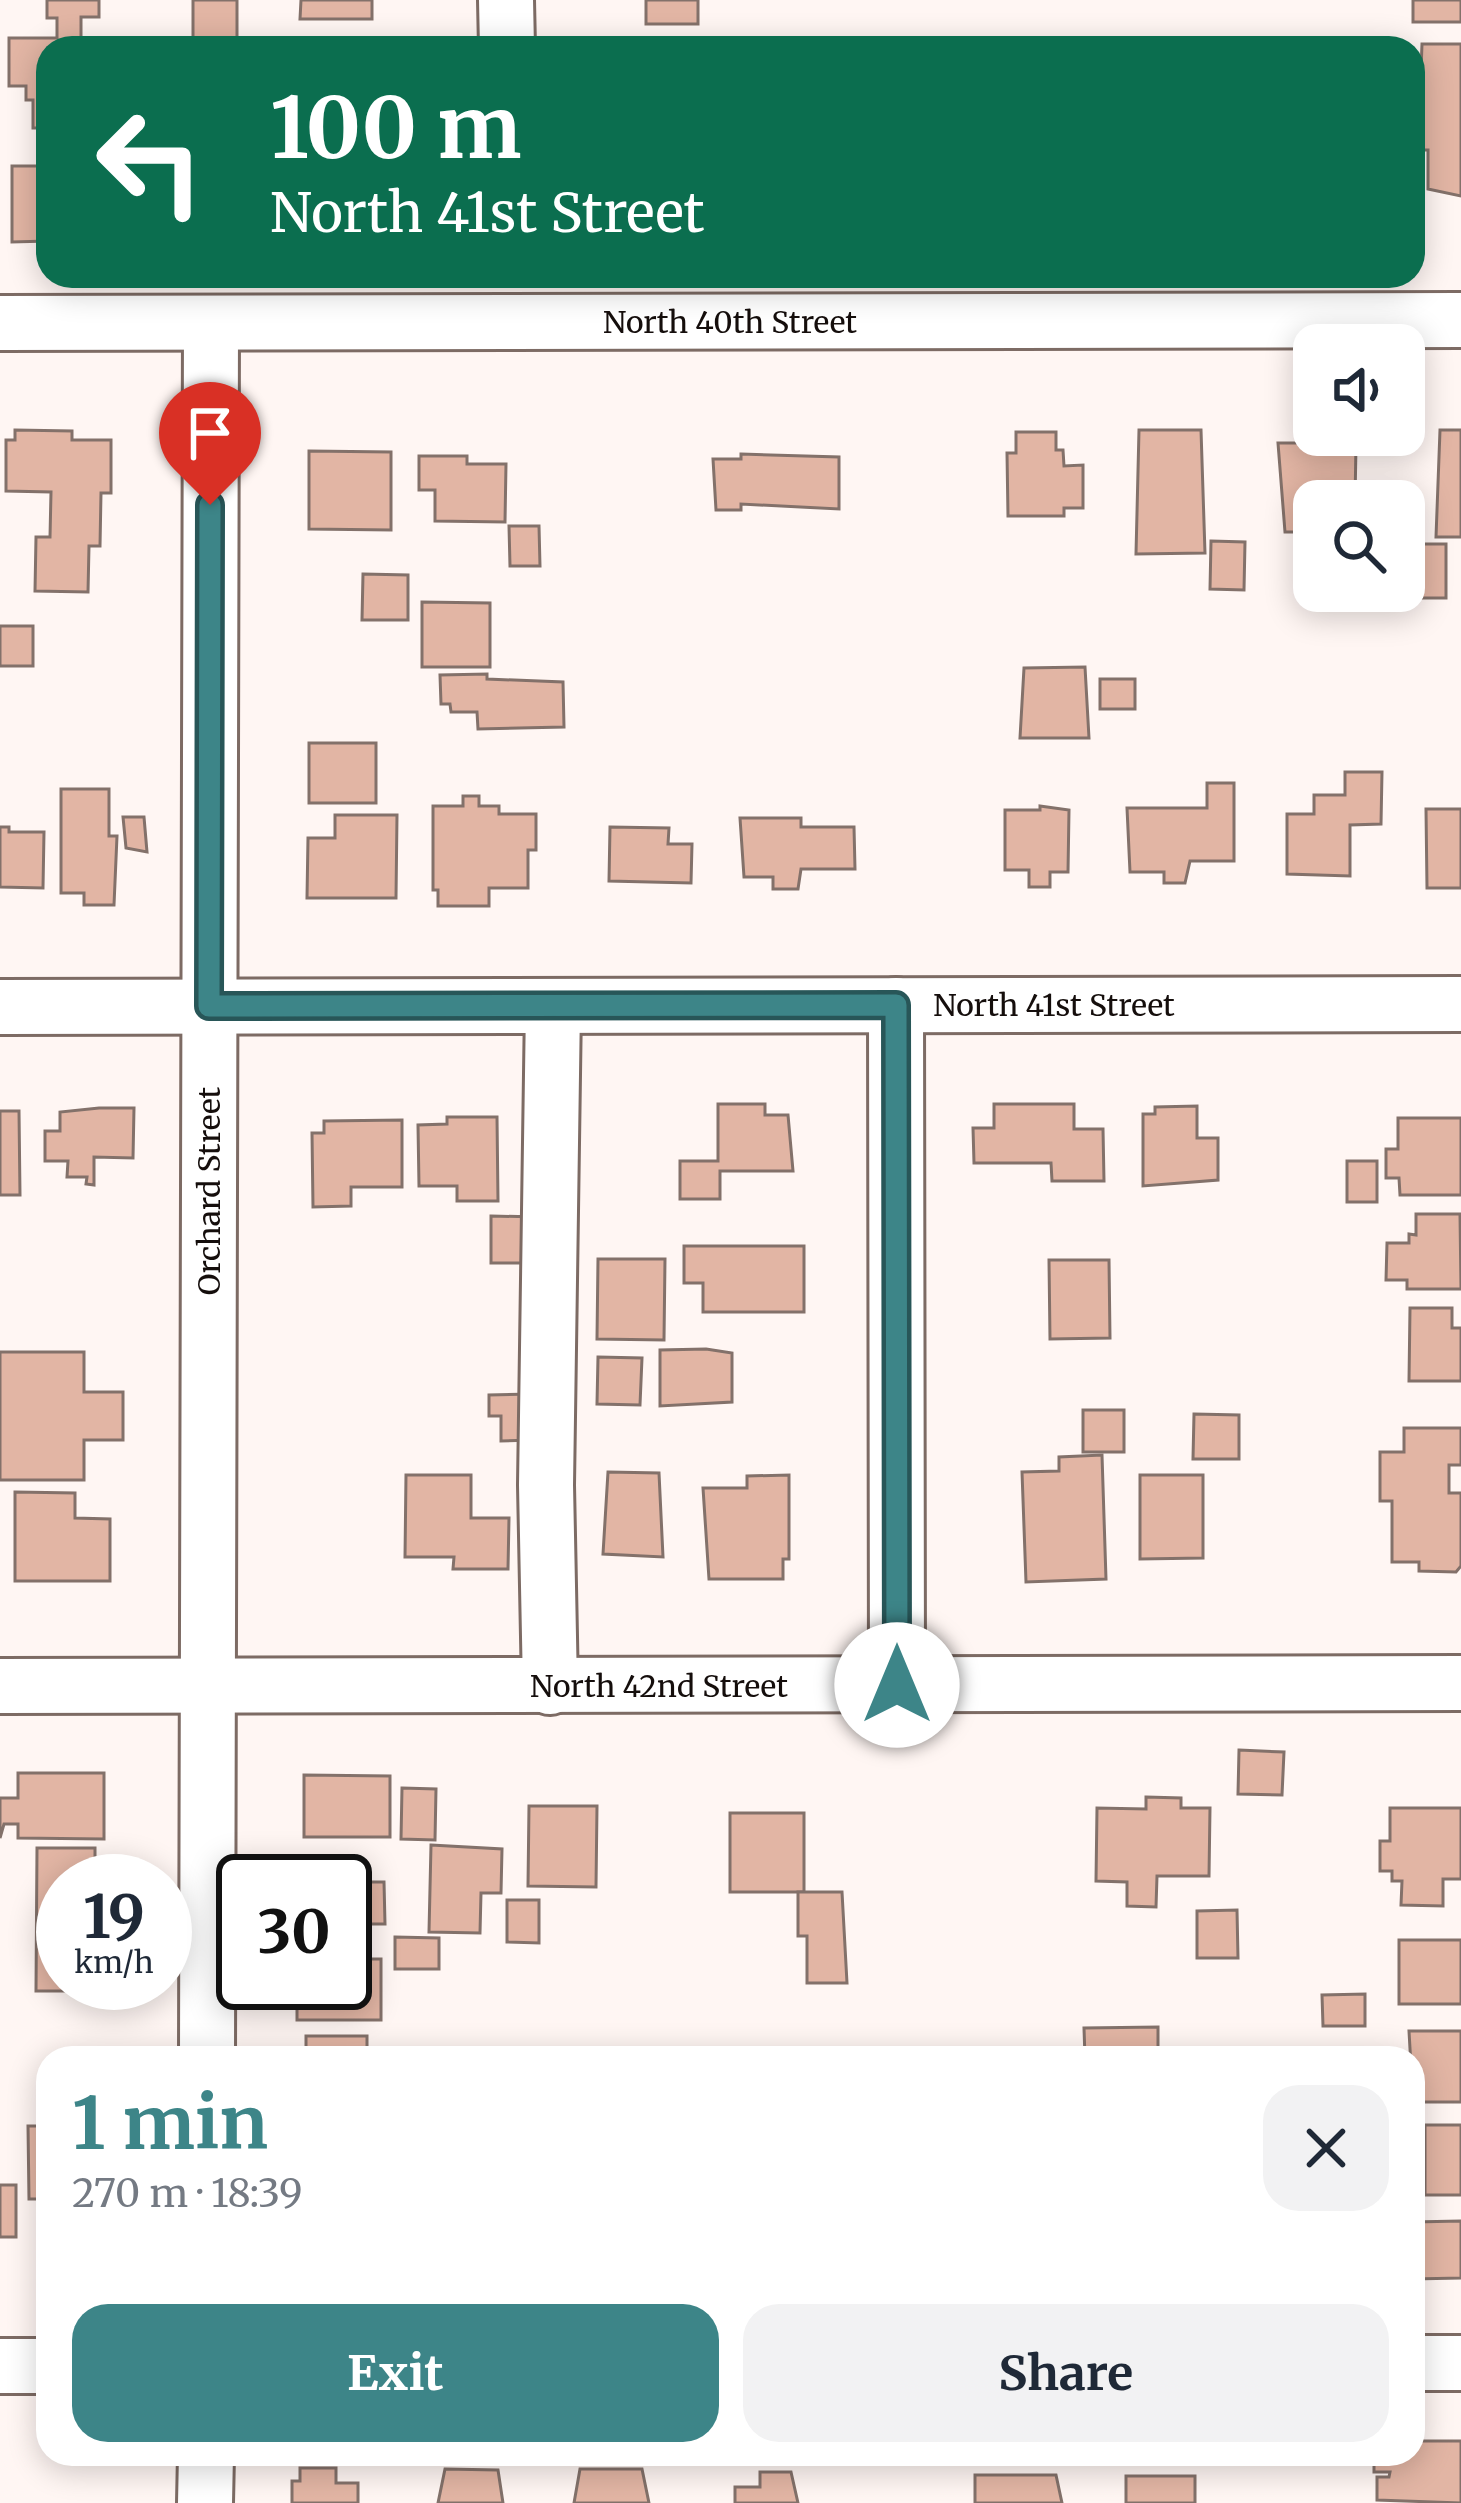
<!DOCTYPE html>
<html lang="en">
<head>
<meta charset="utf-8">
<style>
  :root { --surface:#fff; --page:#f2f2f3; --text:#1f2937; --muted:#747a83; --accent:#3d8588 }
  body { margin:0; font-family:Merriweather,serif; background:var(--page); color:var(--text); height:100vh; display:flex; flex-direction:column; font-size:45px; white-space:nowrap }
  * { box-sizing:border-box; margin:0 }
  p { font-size:39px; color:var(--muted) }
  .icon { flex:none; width:66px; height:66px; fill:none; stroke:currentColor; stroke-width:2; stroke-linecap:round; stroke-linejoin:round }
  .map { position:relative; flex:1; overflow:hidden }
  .panel { position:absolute; left:36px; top:2046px; width:1389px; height:420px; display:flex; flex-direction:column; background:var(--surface); border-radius:36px; box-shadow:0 6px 30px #0003 }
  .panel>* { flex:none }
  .top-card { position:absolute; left:36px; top:36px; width:1389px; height:252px; border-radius:36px; box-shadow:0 6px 30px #0003; background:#0b6e4f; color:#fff; overflow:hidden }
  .fabs { position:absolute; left:1293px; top:324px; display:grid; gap:24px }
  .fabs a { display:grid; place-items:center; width:132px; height:132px; border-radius:24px; background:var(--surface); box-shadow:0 6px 30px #0003; font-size:60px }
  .speed { position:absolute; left:36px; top:1854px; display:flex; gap:24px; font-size:60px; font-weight:700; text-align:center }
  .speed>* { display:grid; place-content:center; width:156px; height:156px; border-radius:50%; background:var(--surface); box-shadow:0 6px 30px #0003; line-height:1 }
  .speed small { font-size:30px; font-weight:400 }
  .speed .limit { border:6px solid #111; border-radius:18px; background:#fff; color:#111 }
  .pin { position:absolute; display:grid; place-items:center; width:102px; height:102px; color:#fff; margin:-123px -51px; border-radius:50% 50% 50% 0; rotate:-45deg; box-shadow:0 0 12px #0007 }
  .pin .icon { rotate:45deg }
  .me { position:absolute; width:132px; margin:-66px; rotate:0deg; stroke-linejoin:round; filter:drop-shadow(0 0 9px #0008) }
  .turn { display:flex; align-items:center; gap:42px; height:252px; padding:0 36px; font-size:54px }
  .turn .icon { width:156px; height:156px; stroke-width:2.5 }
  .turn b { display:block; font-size:84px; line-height:102px }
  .round { display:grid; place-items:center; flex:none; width:126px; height:126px; border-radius:36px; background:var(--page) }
  .summary { display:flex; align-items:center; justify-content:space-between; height:204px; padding:0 36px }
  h1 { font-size:72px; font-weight:700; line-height:90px; color:var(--accent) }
  .primary-button { display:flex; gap:24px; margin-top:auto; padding:24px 36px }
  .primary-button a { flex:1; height:138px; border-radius:36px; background:var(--accent); color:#fff; font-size:48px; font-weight:700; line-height:138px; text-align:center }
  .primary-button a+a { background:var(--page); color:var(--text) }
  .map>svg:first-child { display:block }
  .building { fill:#e2b5a4; stroke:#83716a; stroke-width:3 }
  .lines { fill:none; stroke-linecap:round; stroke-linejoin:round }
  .minor-casing { stroke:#7d6b64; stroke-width:60 }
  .minor { stroke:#fff; stroke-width:54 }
  .route-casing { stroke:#285658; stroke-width:30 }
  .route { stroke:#3d8588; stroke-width:21 }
  .labels { text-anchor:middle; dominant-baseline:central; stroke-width:10; stroke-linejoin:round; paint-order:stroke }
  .street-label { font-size:30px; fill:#150e0c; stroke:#fff }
</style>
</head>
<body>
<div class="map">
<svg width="1461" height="2503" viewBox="0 0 1461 2503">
  <rect width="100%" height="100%" fill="#fff6f3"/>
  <g class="building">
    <polygon points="47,0 99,0 99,17 81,17 81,38 113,38 113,48 48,48 48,128 33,128 33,100 26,100 26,86 9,86 9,38 57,38 57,18 47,18"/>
    <rect x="193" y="0" width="44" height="42"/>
    <polygon points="301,0 372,0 372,19 300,19"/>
    <rect x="646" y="0" width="52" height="24"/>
    <rect x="1413" y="0" width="48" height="22"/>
    <polygon points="1422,44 1461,44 1461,196 1428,189 1428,150 1418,150"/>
    <polygon points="12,166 48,166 48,241 12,242"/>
    <polygon points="1305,428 1314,429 1314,435 1347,435 1347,445 1356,445 1355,501 1314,501 1314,532 1285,532 1278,443 1304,443"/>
    <polygon points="15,430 72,431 72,440 111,440 111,493 101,493 100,546 89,546 88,592 35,591 36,537 50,537 51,492 6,491 6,440 15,440"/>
    <polygon points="1139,430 1201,430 1205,553 1136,554"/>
    <polygon points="1440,430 1461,430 1461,537 1436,537"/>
    <polygon points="1016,432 1056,432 1056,450 1063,450 1064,466 1083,465 1083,508 1064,508 1064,516 1008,516 1007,453 1016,453"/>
    <polygon points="309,451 391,452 391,530 309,529"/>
    <polygon points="741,454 839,457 839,509 741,504 741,510 716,510 713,459 741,459"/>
    <polygon points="419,456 467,456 467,464 506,464 505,522 435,521 435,490 419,490"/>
    <polygon points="509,526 539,526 540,566 510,566"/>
    <polygon points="1211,541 1245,542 1244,590 1210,589"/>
    <polygon points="1404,544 1446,544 1446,598 1394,598 1394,591 1404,591"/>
    <polygon points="363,574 408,575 408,620 362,620"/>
    <rect x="1344" y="591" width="42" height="19"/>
    <polygon points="422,602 490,603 490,667 422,667"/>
    <rect x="0" y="626" width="33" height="40"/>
    <polygon points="1085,667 1089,738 1020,738 1024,668"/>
    <polygon points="487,674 487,679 563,682 564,727 478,729 477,712 451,712 450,704 441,704 440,675"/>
    <rect x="1100" y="679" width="35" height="30"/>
    <rect x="309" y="743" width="67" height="60"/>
    <polygon points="1345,772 1382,772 1381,824 1350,825 1350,876 1287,874 1287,814 1314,814 1314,795 1345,795"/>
    <polygon points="1207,783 1234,783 1234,861 1190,861 1185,883 1164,883 1164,872 1130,872 1127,808 1207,808"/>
    <polygon points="61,789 109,789 109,836 117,836 114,905 84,905 84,893 61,893"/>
    <polygon points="463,796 479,796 479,806 499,806 499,814 536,814 536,850 528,850 528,888 489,888 489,906 438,906 438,890 433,890 433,806 463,806"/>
    <polygon points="1040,806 1069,810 1068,872 1050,872 1050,887 1029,887 1029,870 1005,870 1005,810 1040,810"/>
    <polygon points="1426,809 1461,809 1461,888 1427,888"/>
    <polygon points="335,815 397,815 396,898 307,898 308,838 335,838"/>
    <polygon points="123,817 144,817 147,852 126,848"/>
    <polygon points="740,818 801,818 801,827 854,827 855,869 801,869 798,889 773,889 773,877 744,877"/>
    <polygon points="0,827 9,827 9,832 44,832 43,888 0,887"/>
    <polygon points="610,827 669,828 668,844 692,844 691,883 609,881"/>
    <polygon points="718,1104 765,1104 765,1115 788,1115 793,1171 720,1171 720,1199 680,1199 680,1161 718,1161"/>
    <polygon points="994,1104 1074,1104 1074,1129 1103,1129 1104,1181 1052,1181 1051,1163 974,1163 973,1128 994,1128"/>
    <polygon points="1197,1106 1197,1138 1218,1138 1218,1180 1143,1186 1143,1114 1155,1114 1155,1107"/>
    <polygon points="99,1108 134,1108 133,1158 94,1157 94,1185 86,1184 87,1177 67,1177 68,1161 45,1161 45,1131 60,1131 60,1112"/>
    <polygon points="0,1111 19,1111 20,1195 0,1195"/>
    <polygon points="447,1117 497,1117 498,1201 457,1201 457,1186 419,1186 418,1125 447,1124"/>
    <polygon points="1398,1118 1461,1118 1461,1195 1400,1195 1399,1178 1386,1178 1386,1149 1398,1149"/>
    <polygon points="402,1120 402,1187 351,1187 351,1206 313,1207 312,1133 324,1133 324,1121"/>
    <rect x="1347" y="1161" width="30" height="41"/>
    <polygon points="1416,1214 1460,1214 1461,1289 1407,1289 1407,1280 1386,1280 1387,1243 1409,1243 1409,1234 1416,1235"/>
    <polygon points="491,1216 537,1217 537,1263 491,1263"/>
    <polygon points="684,1246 804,1246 804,1312 703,1312 703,1283 684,1283"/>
    <polygon points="598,1259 665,1259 664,1340 597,1339"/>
    <polygon points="1049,1260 1109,1260 1110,1338 1050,1339"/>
    <polygon points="1410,1308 1452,1308 1452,1328 1461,1328 1461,1381 1409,1381"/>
    <polygon points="706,1349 732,1353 732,1402 660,1406 660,1350"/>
    <polygon points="0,1352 84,1352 84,1392 123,1392 123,1440 84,1440 84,1480 0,1480"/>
    <polygon points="598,1357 642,1358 640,1405 597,1404"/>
    <polygon points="532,1394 533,1440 501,1441 501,1416 489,1416 489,1395"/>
    <rect x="1083" y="1410" width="41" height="42"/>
    <polygon points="1194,1414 1239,1415 1239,1459 1193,1459"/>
    <polygon points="1404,1428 1461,1428 1461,1465 1449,1465 1449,1493 1461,1493 1461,1566 1456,1572 1419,1571 1419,1562 1392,1562 1392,1501 1380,1501 1380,1452 1404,1452"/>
    <polygon points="1102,1455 1106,1579 1026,1582 1022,1472 1059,1471 1059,1457"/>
    <polygon points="608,1472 659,1473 663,1557 603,1554"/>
    <polygon points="406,1475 471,1475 471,1518 509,1518 508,1569 453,1569 454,1557 405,1557"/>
    <polygon points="789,1475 789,1559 783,1559 783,1579 709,1579 703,1488 747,1488 747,1476"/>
    <polygon points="1140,1475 1203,1475 1203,1558 1140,1559"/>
    <polygon points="15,1492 75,1493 75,1518 110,1519 110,1581 15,1581"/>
    <polygon points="1239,1750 1284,1752 1282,1795 1238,1794"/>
    <polygon points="18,1773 104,1773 104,1839 18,1838 18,1824 4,1824 0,1838 0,1798 18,1798"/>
    <polygon points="304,1775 390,1776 390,1837 304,1837"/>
    <polygon points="402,1788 436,1789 435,1840 401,1839"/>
    <polygon points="1146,1797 1181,1798 1181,1808 1210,1808 1209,1876 1157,1876 1156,1907 1127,1906 1127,1882 1096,1881 1097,1808 1146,1809"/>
    <polygon points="529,1806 597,1806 596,1887 528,1886"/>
    <polygon points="1390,1808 1461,1808 1461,1879 1443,1879 1443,1906 1401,1905 1402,1881 1392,1881 1392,1871 1380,1871 1380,1841 1390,1841"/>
    <rect x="730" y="1813" width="74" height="79"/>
    <polygon points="431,1845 502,1849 501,1893 481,1893 480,1933 429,1932"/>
    <polygon points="37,1848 95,1848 95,1881 63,1881 63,1983 108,1983 108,1991 36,1991"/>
    <polygon points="304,1861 365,1861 365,1882 384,1882 385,1924 345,1924 345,1881 304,1881"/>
    <polygon points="798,1892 842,1892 847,1983 807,1983 807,1936 798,1936"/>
    <polygon points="507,1900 539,1900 539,1943 507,1942"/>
    <polygon points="1237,1910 1238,1958 1197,1958 1197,1911"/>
    <polygon points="395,1937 439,1938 439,1969 395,1969"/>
    <rect x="1399" y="1940" width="62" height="64"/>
    <polygon points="345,1959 381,1959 381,2020 297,2020 297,1983 345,1983"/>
    <polygon points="1365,1994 1365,2026 1323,2026 1322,1995"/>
    <polygon points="1158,2027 1158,2058 1085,2058 1084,2028"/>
    <polygon points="1409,2031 1461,2031 1461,2102 1413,2102"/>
    <rect x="306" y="2036" width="61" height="22"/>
    <rect x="1425" y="2125" width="36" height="70"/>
    <polygon points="28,2126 48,2126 48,2199 29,2199"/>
    <rect x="0" y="2185" width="16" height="52"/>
    <polygon points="1461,2221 1461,2278 1413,2279 1413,2222"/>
    <polygon points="1413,2441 1461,2441 1461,2503 1377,2500 1377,2477 1389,2477 1390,2472 1374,2472 1374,2454 1413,2454"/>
    <polygon points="300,2468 336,2468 336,2483 358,2483 358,2503 292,2503 292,2481 300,2481"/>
    <polygon points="445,2469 498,2470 503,2503 438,2503"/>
    <polygon points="580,2469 642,2469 649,2503 574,2503"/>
    <polygon points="760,2472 791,2472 798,2503 735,2503 735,2487 760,2487"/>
    <polygon points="975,2475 1056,2475 1062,2503 975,2503"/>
    <rect x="1126" y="2476" width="69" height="27"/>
  </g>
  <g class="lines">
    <g class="minor-casing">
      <g id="minor">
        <polyline points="506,0 507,48"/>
        <polyline points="0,323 1461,320"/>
        <polyline points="896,1005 897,1685"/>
        <polyline points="0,1007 1461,1004"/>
        <polyline points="0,1686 1461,1683"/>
        <polyline points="550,1687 546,1485 553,1006"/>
        <polyline points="207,2058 211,323"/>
        <polyline points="1413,2363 1461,2363"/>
        <polyline points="0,2366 48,2366"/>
        <polyline points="205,2503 206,2454"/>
      </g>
    </g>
    <use href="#minor" class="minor"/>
  </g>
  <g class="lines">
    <g class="route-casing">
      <polyline id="route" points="210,505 209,1006 896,1005 897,1685"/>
    </g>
    <use href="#route" class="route"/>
  </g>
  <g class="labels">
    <g class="street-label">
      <text x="730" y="322">North 40th Street</text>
      <text x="1054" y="1005">North 41st Street</text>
      <text transform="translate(209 1191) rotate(-90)">Orchard Street</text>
      <text x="659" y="1686">North 42nd Street</text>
    </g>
  </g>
</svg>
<div class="fabs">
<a><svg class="icon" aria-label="sound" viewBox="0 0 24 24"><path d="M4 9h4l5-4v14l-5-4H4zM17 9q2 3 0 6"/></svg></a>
<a><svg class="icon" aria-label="search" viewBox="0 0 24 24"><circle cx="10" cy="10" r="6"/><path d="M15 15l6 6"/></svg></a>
</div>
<div class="speed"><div>19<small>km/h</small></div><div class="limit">30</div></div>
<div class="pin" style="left:210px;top:505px;background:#d93025"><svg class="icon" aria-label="arrive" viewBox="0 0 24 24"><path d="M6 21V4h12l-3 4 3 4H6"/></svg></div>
<svg class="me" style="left:897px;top:1685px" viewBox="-20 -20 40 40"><circle r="19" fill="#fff"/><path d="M0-13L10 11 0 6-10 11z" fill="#3d8588"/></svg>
<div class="top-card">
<div class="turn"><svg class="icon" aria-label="left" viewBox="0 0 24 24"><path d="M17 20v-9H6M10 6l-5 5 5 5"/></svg><div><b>100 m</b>North 41st Street</div></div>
</div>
<section class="panel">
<div class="summary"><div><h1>1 min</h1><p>270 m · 18:39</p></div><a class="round"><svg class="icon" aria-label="close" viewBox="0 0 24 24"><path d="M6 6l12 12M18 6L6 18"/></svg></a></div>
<div class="primary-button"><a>Exit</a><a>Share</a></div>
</section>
</div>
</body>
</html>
